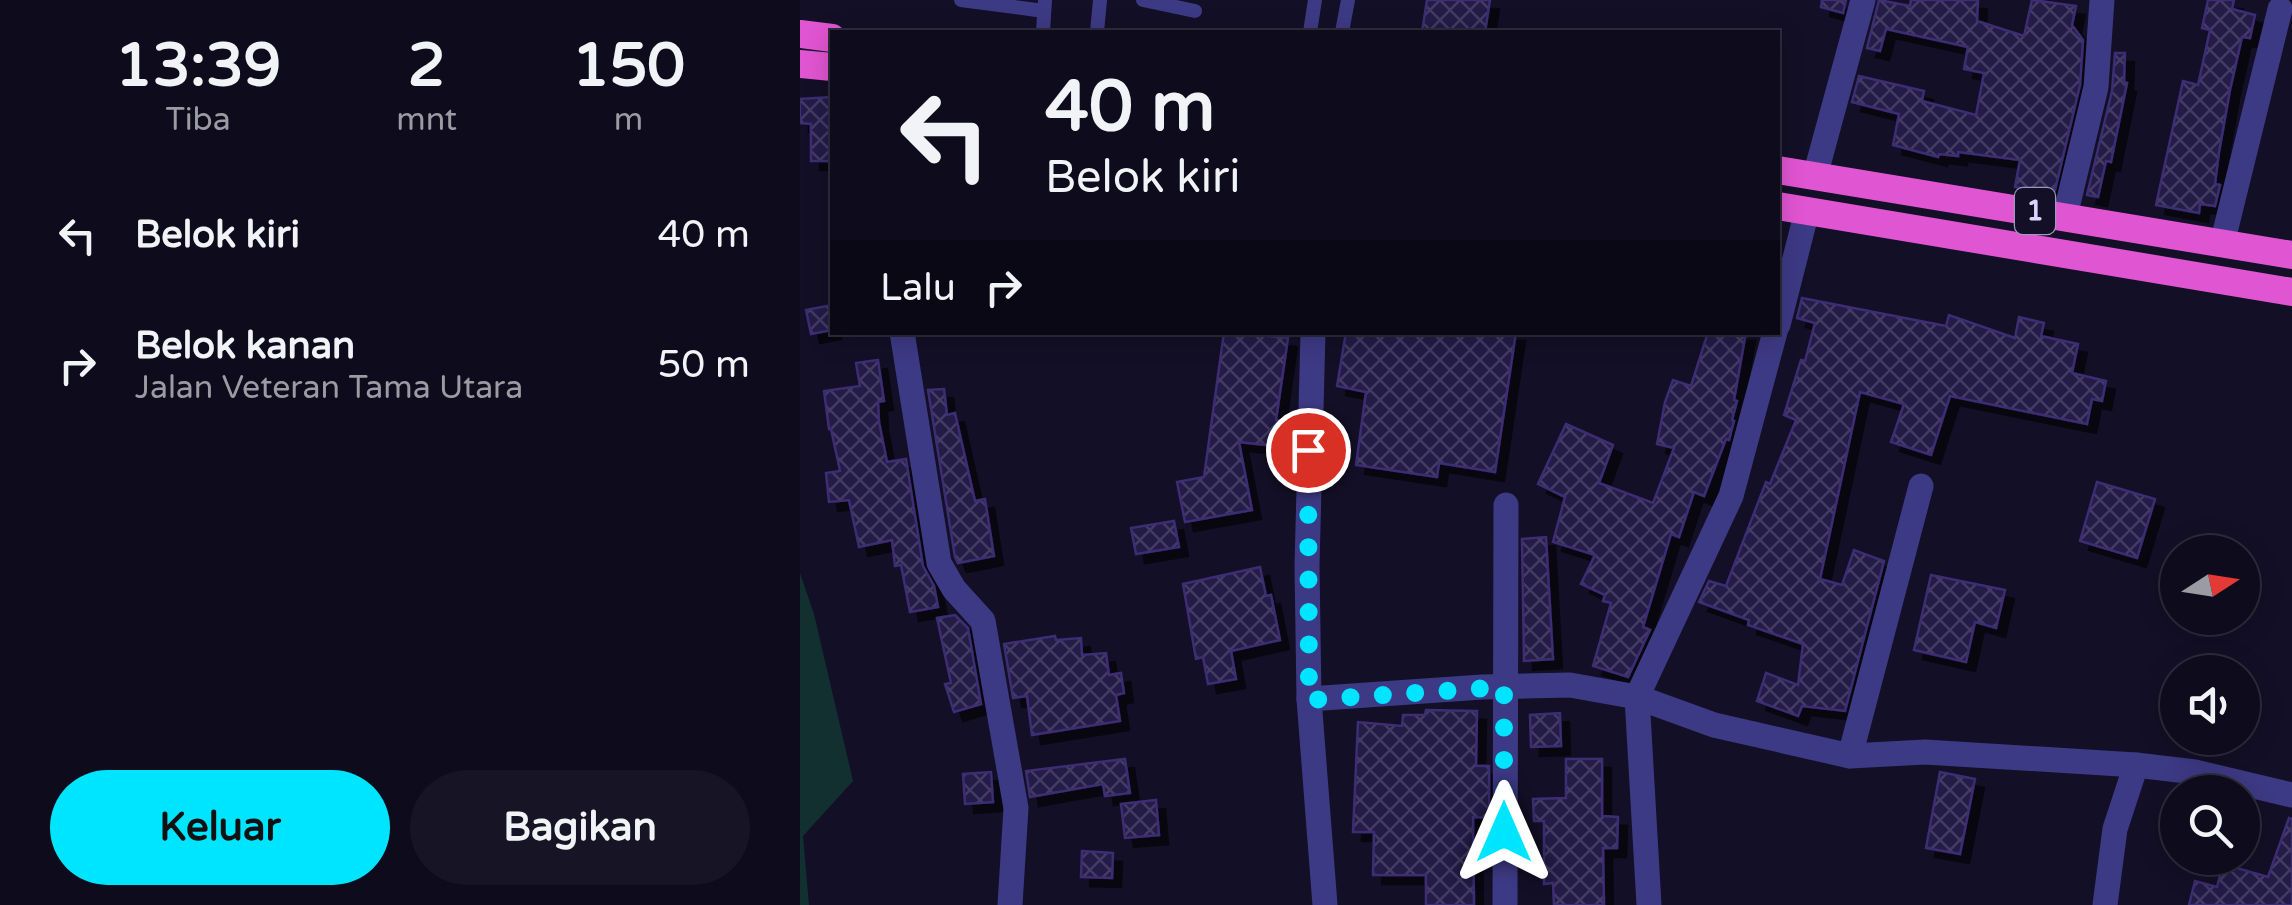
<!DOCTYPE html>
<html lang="id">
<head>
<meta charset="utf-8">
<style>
  :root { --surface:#0e0b1c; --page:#171425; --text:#f1f3f6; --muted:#9b9ba3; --line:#2e2b3b; --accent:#00e5ff }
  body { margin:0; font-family:"Varela Round",sans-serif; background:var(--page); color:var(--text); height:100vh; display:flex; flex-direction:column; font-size:38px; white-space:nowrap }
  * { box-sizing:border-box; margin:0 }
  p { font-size:32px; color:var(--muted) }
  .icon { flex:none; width:55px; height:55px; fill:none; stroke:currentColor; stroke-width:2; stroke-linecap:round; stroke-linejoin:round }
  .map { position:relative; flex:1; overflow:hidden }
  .drawer { display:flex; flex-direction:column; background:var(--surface); width:800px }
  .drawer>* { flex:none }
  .top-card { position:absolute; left:30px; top:30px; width:950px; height:305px; border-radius:0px; box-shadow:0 5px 25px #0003,0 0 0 2px var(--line); background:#0e0b1c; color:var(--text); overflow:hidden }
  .needle { width:65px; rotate:78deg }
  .controls { position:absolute; left:1360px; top:535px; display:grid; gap:20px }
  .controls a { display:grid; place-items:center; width:100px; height:100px; border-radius:50%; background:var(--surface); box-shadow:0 5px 25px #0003,0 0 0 2px var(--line); font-size:50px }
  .pin { position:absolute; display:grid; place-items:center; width:85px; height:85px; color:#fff; margin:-42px; border:5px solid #fff; border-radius:50%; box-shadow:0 2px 10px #0007 }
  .me { position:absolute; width:110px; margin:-55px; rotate:0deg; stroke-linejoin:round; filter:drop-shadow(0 0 8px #0008) }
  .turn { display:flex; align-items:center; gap:35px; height:210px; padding:0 50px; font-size:45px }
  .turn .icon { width:130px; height:130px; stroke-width:2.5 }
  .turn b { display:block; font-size:70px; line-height:85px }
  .then { display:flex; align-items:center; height:95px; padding:0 50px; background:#0003; gap:20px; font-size:38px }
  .eta { display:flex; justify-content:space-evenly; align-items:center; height:170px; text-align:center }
  .eta b { font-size:60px; font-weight:700; line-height:70px }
  .action { display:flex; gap:20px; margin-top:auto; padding:20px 50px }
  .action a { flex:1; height:115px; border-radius:60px; background:var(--accent); color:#111; font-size:40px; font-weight:700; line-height:115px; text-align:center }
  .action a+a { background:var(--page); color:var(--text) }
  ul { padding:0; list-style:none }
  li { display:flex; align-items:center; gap:30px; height:130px; padding:0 50px }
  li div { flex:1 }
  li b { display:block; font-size:38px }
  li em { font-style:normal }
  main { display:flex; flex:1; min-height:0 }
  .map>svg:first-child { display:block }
  .garden { fill:#12302f }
  .building { fill:url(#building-cross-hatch); stroke:#3b2d73; stroke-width:2.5; filter:url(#shadow) }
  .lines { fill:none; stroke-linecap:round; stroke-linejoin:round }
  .service { stroke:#3d3a85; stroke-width:14 }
  .minor { stroke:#3d3a85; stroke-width:25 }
  .trunk { stroke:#e055d1; stroke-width:28 }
  .route { stroke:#00e5ff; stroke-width:18; stroke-dasharray:0 32.4 }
  .labels { text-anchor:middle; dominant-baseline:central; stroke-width:8; stroke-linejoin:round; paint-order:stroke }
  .shield { fill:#130f26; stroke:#9e99be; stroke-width:2.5 }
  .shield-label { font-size:28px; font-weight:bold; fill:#d9d4ff }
</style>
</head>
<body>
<main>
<section class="drawer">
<div class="eta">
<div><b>13:39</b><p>Tiba</p></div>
<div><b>2</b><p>mnt</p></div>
<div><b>150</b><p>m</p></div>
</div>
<ul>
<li><svg class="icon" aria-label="left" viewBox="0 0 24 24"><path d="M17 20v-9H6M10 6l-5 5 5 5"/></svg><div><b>Belok kiri</b></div><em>40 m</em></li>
<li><svg class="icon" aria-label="right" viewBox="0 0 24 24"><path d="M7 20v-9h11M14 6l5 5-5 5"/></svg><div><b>Belok kanan</b><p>Jalan Veteran Tama Utara</p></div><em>50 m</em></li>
</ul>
<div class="action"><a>Keluar</a><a>Bagikan</a></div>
</section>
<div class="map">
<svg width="1492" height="905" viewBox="0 0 1492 905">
  <defs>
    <pattern id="building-cross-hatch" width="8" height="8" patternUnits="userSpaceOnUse" patternTransform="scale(2.5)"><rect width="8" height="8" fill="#241b47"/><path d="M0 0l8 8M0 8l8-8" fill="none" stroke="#433b63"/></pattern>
    <filter id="shadow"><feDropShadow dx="9" dy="9" stdDeviation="0" flood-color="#0009"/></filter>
  </defs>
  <rect width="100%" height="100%" fill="#130f26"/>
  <polygon class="garden" points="0,573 14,614 53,781 3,836 9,905 0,905"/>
  <g class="building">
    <polygon points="627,0 690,0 685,32 622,32"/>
    <polygon points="1022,0 1046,0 1043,13 1021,7"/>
    <polygon points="1079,0 1110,6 1111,0 1178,0 1177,21 1224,36 1232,0 1276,6 1272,25 1283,40 1280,85 1255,190 1251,189 1251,193 1215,187 1220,160 1158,152 1158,156 1139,154 1138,157 1093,145 1099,114 1052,102 1059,76 1124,91 1122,101 1176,115 1184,73 1164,69 1168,47 1086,29 1080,51 1067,48"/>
    <polygon points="1408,0 1434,0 1432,9 1455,15 1450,38 1442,37 1430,90 1419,152 1415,184 1420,185 1415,206 1400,204 1399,213 1356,205 1383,81 1398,85 1410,30 1402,28"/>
    <polygon points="1315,53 1325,53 1324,82 1327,83 1311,162 1306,161 1298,197 1287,195 1312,91"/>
    <polygon points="31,97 32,161 11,161 11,124 0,123 0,99"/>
    <polygon points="1002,298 1146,326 1149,315 1215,338 1219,317 1244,323 1241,336 1278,344 1272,373 1306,381 1302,401 1292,399 1287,424 1150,396 1131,455 1091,442 1104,404 1060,392 1020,579 1042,585 1054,550 1084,561 1045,711 1002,706 998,716 957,701 966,673 998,685 1003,644 948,625 949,620 899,602 909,581 926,586 966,482 970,484 996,420 984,415 1001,360 1005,361 1015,323 997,318"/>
    <polygon points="32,305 32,330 11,334 6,310"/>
    <polygon points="424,332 488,338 476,420 484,421 482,447 439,442 452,510 385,522 377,482 404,477"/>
    <polygon points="546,332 716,332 695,472 639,463 637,477 556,465 566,392 537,386"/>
    <polygon points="908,332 946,332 934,400 937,401 932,420 934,421 929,440 926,439 904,496 894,492 879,537 871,534 843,627 850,630 828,677 793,666 811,603 803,601 805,595 781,584 795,555 753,542 765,497 738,484 766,424 813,445 799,483 853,503 874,448 857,444 865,402 873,380 891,386"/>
    <polygon points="78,360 84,401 78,402 79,422 87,462 106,459 123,566 134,586 138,607 110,612 101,565 95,566 92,540 59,547 49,500 29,502 26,473 40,471 31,429 29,429 24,391 60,386 56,363"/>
    <polygon points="144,389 147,415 155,413 175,501 185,499 194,556 158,563 155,557 128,390"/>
    <polygon points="1297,482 1355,499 1337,558 1280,541"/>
    <polygon points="374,521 379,547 336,554 331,528"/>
    <polygon points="746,537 753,659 724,661 722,539"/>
    <polygon points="460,567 466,596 471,595 480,640 431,651 436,679 408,684 403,657 396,659 383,584"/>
    <polygon points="1131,575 1205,590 1196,628 1175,622 1166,662 1114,650"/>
    <polygon points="155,615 168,628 181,704 154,712 145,684 151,683 137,618"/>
    <polygon points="255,636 256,640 281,638 282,655 306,653 309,675 321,673 324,693 316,695 320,721 232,735 227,696 213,698 204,644"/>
    <polygon points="626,710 677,711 676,766 689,766 689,818 673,817 674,905 626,905 626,875 573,875 574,832 553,832 558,722 602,726 603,715 625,715"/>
    <polygon points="760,713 761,746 731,747 730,715"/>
    <polygon points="325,759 330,793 305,796 303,784 230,797 226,771"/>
    <polygon points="766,759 802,759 802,816 818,817 817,848 803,848 804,905 754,905 753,883 744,884 744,821 734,821 733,799 766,798"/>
    <polygon points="191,772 193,802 165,804 163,774"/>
    <polygon points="1140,772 1175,779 1160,854 1126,848"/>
    <polygon points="356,800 359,835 325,838 321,804"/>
    <polygon points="1489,818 1492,819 1492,905 1389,905 1395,881 1417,887 1423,864 1468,877"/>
    <polygon points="282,851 313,853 312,878 281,877"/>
  </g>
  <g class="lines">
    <g class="service">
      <polyline points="161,0 244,11"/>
      <polyline points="343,0 395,11"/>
      <polyline points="243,32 245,0"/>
      <polyline points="297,32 300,0"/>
      <polyline points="510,32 515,0"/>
      <polyline points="542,32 548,0"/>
    </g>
    <g class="minor">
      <polyline points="1015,176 1063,0"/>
      <polyline points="1265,216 1296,87 1302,0"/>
      <polyline points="1422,244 1480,9"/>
      <polyline points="978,325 1007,211"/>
      <polyline points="102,332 139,563 154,589 183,621 216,808 210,905"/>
      <polyline points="513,332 507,566 509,699 525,905"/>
      <polyline points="509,699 682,687 770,685 837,697 914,725 1050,756 1125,752 1336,765 1395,772 1492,795"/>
      <polyline points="1050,756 1121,486"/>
      <polyline points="705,905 706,505"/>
      <polyline points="849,905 837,697 931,496 975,332"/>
      <polyline points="1305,905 1315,829 1336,765"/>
    </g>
    <g class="trunk">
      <polyline points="0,34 32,38"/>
      <polyline points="0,64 32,67"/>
      <polyline points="978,170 1492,255"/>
      <polyline points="978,206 1492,292"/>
    </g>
  </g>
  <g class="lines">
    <polyline class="route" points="508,450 509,700 704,687 704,832"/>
  </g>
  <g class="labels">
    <rect class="shield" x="1215" y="188" width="40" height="46" rx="8"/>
    <g class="shield-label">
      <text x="1235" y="211">1</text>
    </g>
  </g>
</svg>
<div class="controls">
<a><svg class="needle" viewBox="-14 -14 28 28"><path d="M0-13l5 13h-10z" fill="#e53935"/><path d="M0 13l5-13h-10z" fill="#9b9ba3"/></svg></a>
<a><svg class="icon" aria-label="sound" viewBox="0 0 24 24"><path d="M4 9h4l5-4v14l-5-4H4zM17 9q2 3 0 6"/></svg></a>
<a><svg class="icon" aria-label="search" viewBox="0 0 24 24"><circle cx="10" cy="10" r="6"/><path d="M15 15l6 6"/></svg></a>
</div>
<div class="pin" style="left:508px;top:450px;background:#d93025"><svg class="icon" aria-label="arrive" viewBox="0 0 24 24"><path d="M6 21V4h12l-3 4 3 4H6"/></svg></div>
<svg class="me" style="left:704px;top:832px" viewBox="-20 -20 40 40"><path d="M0-17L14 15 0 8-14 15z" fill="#00e5ff" stroke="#fff" stroke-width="4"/></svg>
<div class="top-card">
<div class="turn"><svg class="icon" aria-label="left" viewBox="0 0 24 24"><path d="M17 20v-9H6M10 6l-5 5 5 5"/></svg><div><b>40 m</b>Belok kiri</div></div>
<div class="then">Lalu<svg class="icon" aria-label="right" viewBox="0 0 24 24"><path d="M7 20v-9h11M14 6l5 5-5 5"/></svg></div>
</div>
</div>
</main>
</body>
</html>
